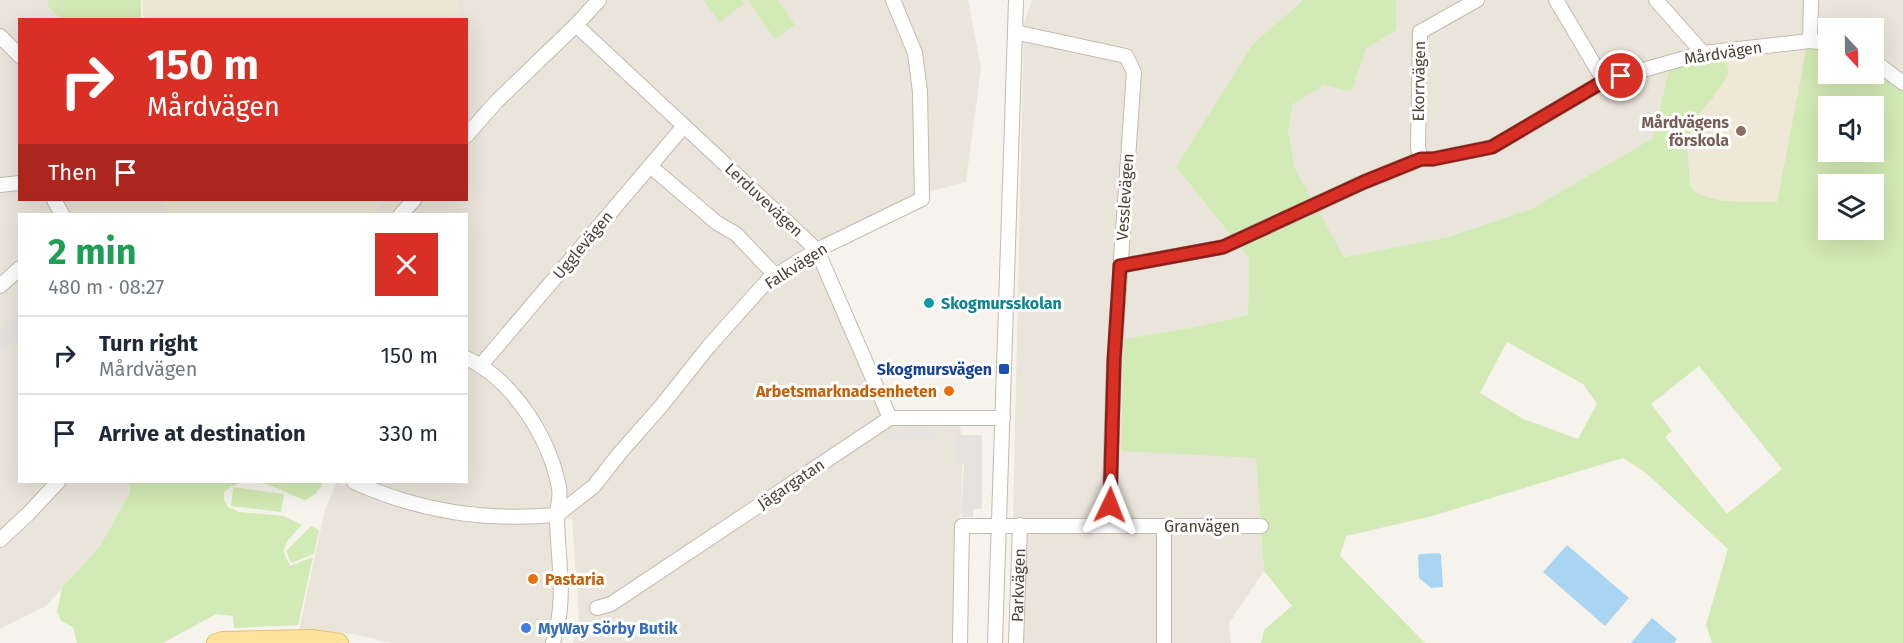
<!DOCTYPE html>
<html lang="en">
<head>
<meta charset="utf-8">
<style>
  :root { --surface:#fff; --page:#f2f2f3; --text:#1f2937; --muted:#747a83; --line:#e0e1e3 }
  body { margin:0; font-family:"Fira Sans",sans-serif; background:var(--page); color:var(--text); height:100vh; display:flex; flex-direction:column; font-size:22px; white-space:nowrap }
  * { box-sizing:border-box; margin:0 }
  p { font-size:20px; color:var(--muted) }
  .icon { flex:none; width:33px; height:33px; fill:none; stroke:currentColor; stroke-width:2; stroke-linecap:round; stroke-linejoin:round }
  .map { position:relative; flex:1; overflow:hidden }
  .panel { position:absolute; left:18px; top:213px; width:450px; height:270px; display:flex; flex-direction:column; background:var(--surface); border-radius:0px; box-shadow:0 6px 24px #0002 }
  .panel>* { flex:none }
  .banner { position:absolute; left:18px; top:18px; width:450px; height:183px; border-radius:0px; box-shadow:0 6px 24px #0002; background:#d93025; color:#fff; overflow:hidden }
  .needle { width:39px; rotate:158deg }
  .controls { position:absolute; left:1818px; top:18px; display:grid; gap:12px }
  .controls a { display:grid; place-items:center; width:66px; height:66px; border-radius:0px; background:var(--surface); box-shadow:0 6px 24px #0002; font-size:30px }
  .pin { position:absolute; display:grid; place-items:center; width:51px; height:51px; color:#fff; margin:-26px; border:3px solid #fff; border-radius:50%; box-shadow:0 2px 6px #0007 }
  .me { position:absolute; width:66px; margin:-33px; rotate:2deg; stroke-linejoin:round; filter:drop-shadow(0 0 4px #0008) }
  .turn { display:flex; align-items:center; gap:21px; height:126px; padding:0 30px; font-size:27px }
  .turn .icon { width:78px; height:78px; stroke-width:2.5 }
  .turn b { display:block; font-size:42px; line-height:51px }
  .then { display:flex; align-items:center; height:57px; padding:0 30px; background:#0003; gap:12px; font-size:22px }
  .round { display:grid; place-items:center; flex:none; width:63px; height:63px; border-radius:0px; background:var(--page) }
  .summary { display:flex; align-items:center; justify-content:space-between; height:102px; padding:0 30px }
  h1 { font-size:36px; font-weight:700; line-height:45px; color:#1e9e55 }
  ul { padding:0; list-style:none }
  li { display:flex; align-items:center; gap:18px; height:78px; padding:0 30px; border-top:2px solid var(--line) }
  li div { flex:1 }
  li b { display:block; font-size:22px }
  li em { font-style:normal }
  .map>svg:first-child { display:block }
  .residential { fill:#eae5da }
  .education { fill:#efe8d6 }
  .green { fill:#d2eab5; fill-rule:evenodd }
  .parking { fill:#e5e3e0 }
  .water { fill:#a9d4f2 }
  .lines { fill:none; stroke-linecap:round; stroke-linejoin:round }
  .minor-casing { stroke:#c2bbae; stroke-width:16 }
  .major-casing { stroke:#e6c16a; stroke-width:20 }
  .minor { stroke:#fff; stroke-width:14 }
  .major { stroke:#ffe39c; stroke-width:18 }
  .route-casing { stroke:#8d1f18; stroke-width:15 }
  .route { stroke:#d93025; stroke-width:10 }
  .education-dot { fill:#8d6e63; stroke:#fff; stroke-width:2 }
  .culture-dot { fill:#0f9aa8; stroke:#fff; stroke-width:2 }
  .transit-dot { fill:#1a4fb4; stroke:#fff; stroke-width:2 }
  .food-dot { fill:#e8710a; stroke:#fff; stroke-width:2 }
  .shop-dot { fill:#3f7fe0; stroke:#fff; stroke-width:2 }
  .labels { text-anchor:middle; dominant-baseline:central; stroke-width:6; stroke-linejoin:round; paint-order:stroke }
  .street-label { font-size:16px; fill:#4b4439; stroke:#fff }
  .education-label { font-size:16px; font-weight:bold; fill:#785e54; stroke:#fff; text-anchor:end }
  .culture-label { font-size:16px; font-weight:bold; fill:#0d838f; stroke:#fff; text-anchor:start }
  .transit-label { font-size:16px; font-weight:bold; fill:#164399; stroke:#fff; text-anchor:end }
  .food-label { font-size:16px; font-weight:bold; fill:#c56008; stroke:#fff; text-anchor:end }
  .shop-label { font-size:16px; font-weight:bold; fill:#366cbe; stroke:#fff; text-anchor:start }
</style>
</head>
<body>
<div class="map">
<svg width="1903" height="643" viewBox="0 0 1903 643">
  <rect width="100%" height="100%" fill="#f6f3ec"/>
  <g class="residential">
    <polygon points="0,0 48,0 48,6 61,19 20,20 20,200 165,200 166,214 20,214 20,482 129,482 130,492 100,546 46,606 0,629"/>
    <polygon points="459,0 968,0 981,68 966,182 920,194 807,249 818,268 886,424 959,424 963,440 961,514 956,524 954,643 573,643 579,620 572,519 534,513 475,511 413,498 367,482 466,482 466,214 371,214 385,200 466,200 466,20 459,19"/>
    <polygon points="1032,0 1303,0 1252,45 1176,167 1249,258 1248,315 1190,328 1125,339 1256,458 1264,571 1229,623 1231,643 1015,643 1013,517 1024,22"/>
    <polygon points="1401,0 1903,0 1903,83 1874,61 1874,28 1828,28 1828,43 1669,69 1653,138 1533,208 1448,237 1343,257 1295,169 1288,131 1293,104 1324,85 1351,92 1366,49 1396,30 1396,1"/>
    <polygon points="337,482 375,497 432,514 470,523 552,523 553,614 546,643 391,643 354,634 299,630 325,509"/>
  </g>
  <g class="education">
    <polygon points="142,0 459,0 459,19 144,19"/>
    <polygon points="1807,44 1777,202 1723,201 1698,194 1690,186 1687,142 1694,120 1712,99 1724,52"/>
    <polygon points="165,200 385,200 371,214 166,214"/>
  </g>
  <g class="green">
    <polygon points="48,0 141,0 141,19 61,19 48,6"/>
    <polygon points="703,0 741,0 744,4 720,22"/>
    <polygon points="748,0 778,0 795,25 775,39"/>
    <path d="M1303 0H1401L1396 1V30L1366 49 1351 92 1324 85 1293 104 1288 131 1295 169 1344 257 1448 237 1533 208 1653 138 1669 69 1724 52 1729 73 1712 99 1694 120 1687 142 1690 186 1698 194 1723 201 1777 202 1807 44 1828 45V74H1874V61L1903 83V643H1712L1706 625 1728 549 1646 473 1623 458 1432 516 1346 536 1340 556 1425 643H1261L1264 630 1292 606 1264 571 1256 458 1121 451 1124 339 1190 328 1248 315 1249 258 1176 167 1252 45ZM1828 106H1874V152H1828ZM1828 184H1874V230H1828ZM1507 342 1583 384 1597 404 1578 439 1523 419 1480 393ZM1699 366 1782 469 1727 514 1665 437 1672 431 1651 404Z"/>
    <path d="M129 482H323C319 491 314 497 304 500 277 490 251 469 224 492V500L228 507 239 512 284 516 302 525 288 540 283 551 290 566 313 557 298 625 234 628 233 616 216 614 163 643H77L73 627 61 621 57 611 62 588 100 546 130 492Z"/>
    <polygon points="233,487 284,494 281,512 231,506"/>
    <polygon points="311,526 319,530 314,554 291,563 286,551"/>
  </g>
  <g class="parking">
    <polygon points="19,317 19,338 0,350 0,329"/>
    <polygon points="911,428 938,429 937,439 910,438 887,443 883,431"/>
    <polygon points="956,435 982,435 982,509 973,509 973,517 961,517 964,464 955,463"/>
  </g>
  <g class="water">
    <polygon points="1567,545 1629,598 1605,626 1543,572"/>
    <polygon points="1439,553 1441,555 1443,587 1431,588 1419,578 1418,556 1420,554"/>
    <polygon points="1652,618 1677,639 1674,643 1631,643"/>
  </g>
  <g class="lines">
    <g class="minor-casing">
      <g id="minor">
        <polyline points="1556,0 1604,81"/>
        <polyline points="1656,0 1703,53"/>
        <polyline points="576,25 817,250 890,418"/>
        <polyline points="1015,32 1126,56 1134,72 1114,361 1109,526"/>
        <polyline points="0,36 20,56"/>
        <polyline points="1810,41 1811,0"/>
        <polyline points="1874,61 1903,83"/>
        <polyline points="466,136 496,102 576,25 599,0"/>
        <polyline points="1421,159 1418,148 1420,32 1477,0"/>
        <polyline points="650,166 717,223 736,234 776,276"/>
        <polyline points="0,185 20,183"/>
        <polyline points="54,200 62,214"/>
        <polyline points="401,214 414,200"/>
        <polyline points="1120,266 1223,247 1364,182 1421,159 1433,159 1492,147 1604,81 1703,53 1810,41 1828,43"/>
        <polyline points="0,286 20,268"/>
        <path d="M466 358C513 379 550 439 559 488 561 497 557 507 557 516 557 548 564 584 559 616 558 625 555 634 553 643"/>
        <polyline points="481,365 684,126"/>
        <path d="M354 482C421 512 484 521 557 515"/>
        <polyline points="557,515 594,486 619,454 662,405 709,346 768,280 817,250 922,199 920,92 915,53 893,0"/>
        <polyline points="0,540 28,514 58,482"/>
        <polyline points="597,608 611,604 890,418 1003,418"/>
        <polyline points="960,643 962,526 1261,526"/>
        <polyline points="995,643 1016,0"/>
        <path id="s1" d="M1016 643 1020 525"/>
        <polyline points="1164,643 1164,526"/>
      </g>
    </g>
    <g class="major-casing">
      <polyline id="major" points="216,643 223,641 312,639 339,643"/>
    </g>
    <use href="#minor" class="minor"/>
    <use href="#major" class="major"/>
  </g>
  <g class="lines">
    <g class="route-casing">
      <polyline id="route" points="1110,505 1114,361 1120,266 1223,247 1364,182 1421,159 1433,159 1492,147 1604,81 1621,76"/>
    </g>
    <use href="#route" class="route"/>
  </g>
  <circle class="education-dot" cx="1741" cy="131" r="6"/>
  <circle class="culture-dot" cx="929" cy="303" r="6"/>
  <rect class="transit-dot" x="998" y="363" width="12" height="12" rx="3"/>
  <g class="food-dot">
    <circle cx="949" cy="391" r="6"/>
    <circle cx="533" cy="579" r="6"/>
  </g>
  <circle class="shop-dot" cx="526" cy="628" r="6"/>
  <g class="labels">
    <g class="street-label">
      <text transform="translate(1723 53) rotate(-9)">Mårdvägen</text>
      <text transform="translate(1419 81) rotate(-89)">Ekorrvägen</text>
      <text transform="translate(1125 197) rotate(-86)">Vesslevägen</text>
      <text transform="translate(764 200) rotate(43)">Lerduvevägen</text>
      <text transform="translate(583 245) rotate(-50)">Ugglevägen</text>
      <text transform="translate(796 266) rotate(-33)">Falkvägen</text>
      <text transform="translate(791 484) rotate(-34)">Jägargatan</text>
      <text x="1202" y="526">Granvägen</text>
      <text stroke="none"><textPath href="#s1" startOffset="58">Parkvägen</textPath></text>
    </g>
    <g class="education-label">
      <text x="1729" y="122">Mårdvägens<tspan x="1729" dy="18">förskola</tspan></text>
    </g>
    <g class="culture-label">
      <text x="941" y="303">Skogmursskolan</text>
    </g>
    <g class="transit-label">
      <text x="992" y="369">Skogmursvägen</text>
    </g>
    <g class="food-label">
      <text x="937" y="391">Arbetsmarknadsenheten</text>
      <text x="545" y="579" text-anchor="start">Pastaria</text>
    </g>
    <g class="shop-label">
      <text x="538" y="628">MyWay Sörby Butik</text>
    </g>
  </g>
</svg>
<div class="controls">
<a><svg class="needle" viewBox="-14 -14 28 28"><path d="M0-13l5 13h-10z" fill="#e53935"/><path d="M0 13l5-13h-10z" fill="#747a83"/></svg></a>
<a><svg class="icon" aria-label="sound" viewBox="0 0 24 24"><path d="M4 9h4l5-4v14l-5-4H4zM17 9q2 3 0 6"/></svg></a>
<a><svg class="icon" aria-label="layers" viewBox="0 0 24 24"><path d="M12 4l9 5-9 5-9-5zM3 14l9 5 9-5"/></svg></a>
</div>
<div class="pin" style="left:1621px;top:76px;background:#d93025"><svg class="icon" aria-label="arrive" viewBox="0 0 24 24"><path d="M6 21V4h12l-3 4 3 4H6"/></svg></div>
<svg class="me" style="left:1110px;top:505px" viewBox="-20 -20 40 40"><path d="M0-17L14 15 0 8-14 15z" fill="#d93025" stroke="#fff" stroke-width="4"/></svg>
<div class="banner">
<div class="turn"><svg class="icon" aria-label="right" viewBox="0 0 24 24"><path d="M7 20v-9h11M14 6l5 5-5 5"/></svg><div><b>150 m</b>Mårdvägen</div></div>
<div class="then">Then<svg class="icon" aria-label="arrive" viewBox="0 0 24 24"><path d="M6 21V4h12l-3 4 3 4H6"/></svg></div>
</div>
<section class="panel">
<div class="summary"><div><h1>2 min</h1><p>480 m · 08:27</p></div><a class="round" style="background:#d93025;color:#fff"><svg class="icon" aria-label="close" viewBox="0 0 24 24"><path d="M6 6l12 12M18 6L6 18"/></svg></a></div>
<ul>
<li><svg class="icon" aria-label="right" viewBox="0 0 24 24"><path d="M7 20v-9h11M14 6l5 5-5 5"/></svg><div><b>Turn right</b><p>Mårdvägen</p></div><em>150 m</em></li>
<li><svg class="icon" aria-label="arrive" viewBox="0 0 24 24"><path d="M6 21V4h12l-3 4 3 4H6"/></svg><div><b>Arrive at destination</b></div><em>330 m</em></li>
</ul>
</section>
</div>
</body>
</html>
